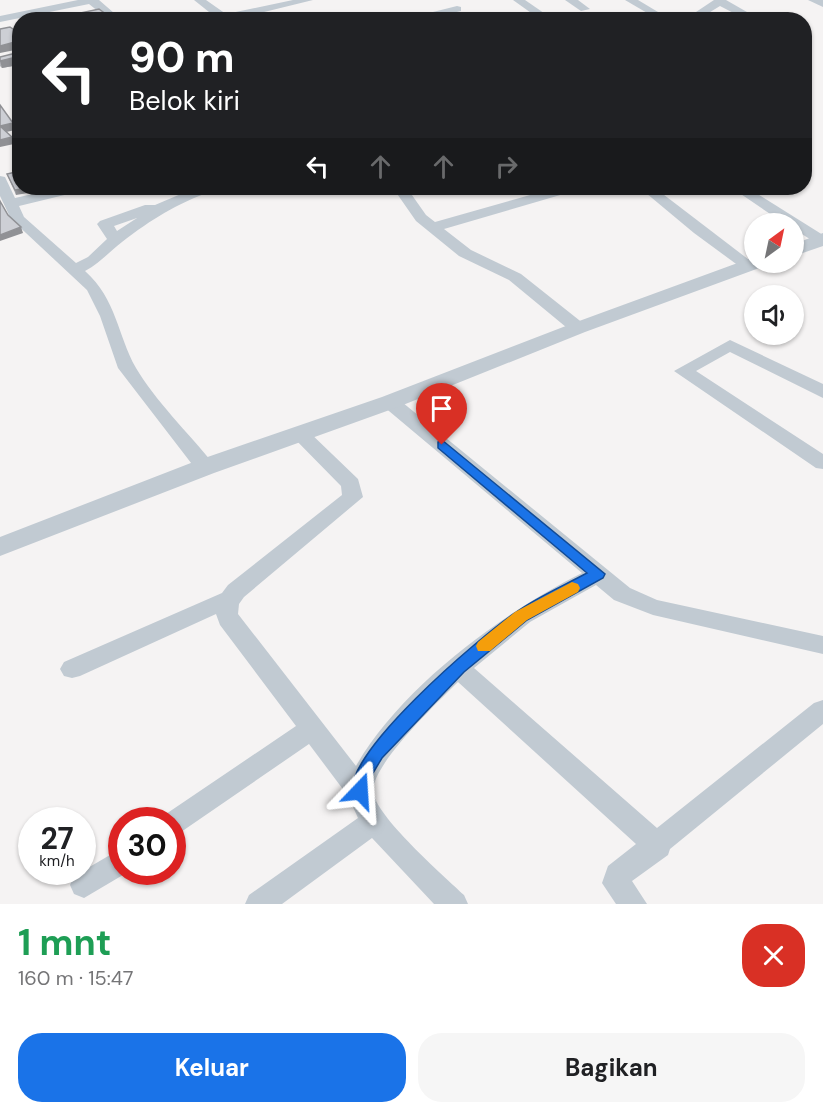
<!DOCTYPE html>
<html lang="id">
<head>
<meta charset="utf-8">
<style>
  :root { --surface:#fff; --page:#f6f6f6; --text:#202124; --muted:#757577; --accent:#1a73e8 }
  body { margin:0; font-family:"DM Sans",sans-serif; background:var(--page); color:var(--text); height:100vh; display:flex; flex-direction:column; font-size:22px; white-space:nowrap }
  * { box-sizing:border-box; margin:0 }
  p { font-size:20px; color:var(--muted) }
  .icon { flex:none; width:33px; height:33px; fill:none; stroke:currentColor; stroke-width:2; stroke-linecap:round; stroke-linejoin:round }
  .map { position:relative; height:904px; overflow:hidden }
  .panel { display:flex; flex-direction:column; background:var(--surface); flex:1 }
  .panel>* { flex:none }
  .banner { position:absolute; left:12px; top:12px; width:800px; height:183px; border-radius:24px; box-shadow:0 2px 4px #0004; background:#202124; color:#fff; overflow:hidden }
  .needle { width:39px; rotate:33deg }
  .controls { position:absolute; left:744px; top:213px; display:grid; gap:12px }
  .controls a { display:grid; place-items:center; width:60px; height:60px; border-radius:50%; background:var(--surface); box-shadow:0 2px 4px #0004; font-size:30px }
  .speed { position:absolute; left:18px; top:807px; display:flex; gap:12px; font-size:30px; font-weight:700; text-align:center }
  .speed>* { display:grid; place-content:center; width:78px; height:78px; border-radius:50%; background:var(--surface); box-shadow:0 2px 4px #0004; line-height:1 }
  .speed small { font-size:15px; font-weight:400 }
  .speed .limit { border:9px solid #d22; background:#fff; color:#111 }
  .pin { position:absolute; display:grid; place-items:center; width:51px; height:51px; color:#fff; margin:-62px -26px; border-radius:50% 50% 50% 0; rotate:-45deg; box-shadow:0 0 6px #0007 }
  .pin .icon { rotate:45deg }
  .me { position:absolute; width:66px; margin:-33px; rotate:20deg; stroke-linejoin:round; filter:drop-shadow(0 0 4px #0008) }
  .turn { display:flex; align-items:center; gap:21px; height:126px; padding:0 18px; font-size:27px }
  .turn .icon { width:78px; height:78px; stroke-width:2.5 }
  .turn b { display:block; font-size:42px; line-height:51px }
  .lanes { display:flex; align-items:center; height:57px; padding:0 18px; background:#0003; justify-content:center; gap:30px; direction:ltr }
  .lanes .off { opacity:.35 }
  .round { display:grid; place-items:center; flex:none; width:63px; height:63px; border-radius:24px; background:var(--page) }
  .overview { display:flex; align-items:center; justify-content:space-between; height:102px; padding:0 18px }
  h1 { font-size:36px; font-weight:700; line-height:45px; color:#1e9e55 }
  .primary-button { display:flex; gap:12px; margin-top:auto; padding:12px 18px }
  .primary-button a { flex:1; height:69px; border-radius:24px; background:var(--accent); color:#fff; font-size:24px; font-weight:700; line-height:69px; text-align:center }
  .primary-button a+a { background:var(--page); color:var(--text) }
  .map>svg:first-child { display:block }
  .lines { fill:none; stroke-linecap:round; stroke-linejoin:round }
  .minor { fill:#c1cad2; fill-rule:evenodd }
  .tertiary { fill:#c1cad2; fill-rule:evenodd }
  .wall { fill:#b0b2b7 }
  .shaded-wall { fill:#909195 }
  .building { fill:#cdcfd5; stroke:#909195; stroke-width:1.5 }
  .route { fill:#1a73e8; stroke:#114b97; stroke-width:1.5 }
  .slow { fill:#f59e0b }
</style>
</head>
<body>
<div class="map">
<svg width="823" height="904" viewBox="0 0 823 904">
  <rect width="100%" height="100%" fill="#f5f3f3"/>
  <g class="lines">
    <g class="minor">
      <polygon points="78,0 99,0 122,20 109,20 89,4 0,22 0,16"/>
      <polygon points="194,0 206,0 226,14 293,0 313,0 232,20 219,20"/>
      <polygon points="513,0 525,0 554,20 541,20"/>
      <polygon points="565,0 578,0 590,9 581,11"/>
      <polygon points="625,0 638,0 663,15 654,17"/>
      <polygon points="714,0 726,0 761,20 747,20 720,6 697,20 684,20"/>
      <polygon points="808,0 823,0 823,7"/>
      <polygon points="457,6 461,7 461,11 424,20 401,20"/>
      <polygon points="193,13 198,16 197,18 172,20"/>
      <path d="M0 176 5 177 15 198 59 188H83L81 191 19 206 24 217 76 263 88 257 107 239 97 224 100 221 145 205H155L195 188H214L212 191C176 204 152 219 122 242 109 252 100 263 85 271 117 300 117 334 136 368 154 399 189 434 212 462L215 467 212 472H198L118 368 100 316 87 290 11 219 0 196ZM137 218 117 231 114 226Z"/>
      <polygon points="393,188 407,188 426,215 435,222 555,188 576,188 574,191 444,229 471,250 521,274 584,324 587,328 584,332 572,332 509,280 459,256 416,221"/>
      <polygon points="640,188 655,188 757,266 749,271 743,269 694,233"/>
      <polygon points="732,188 748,188 823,235 823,244 816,243 794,229 794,224 785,224"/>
      <polygon points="730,340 823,384 823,398 730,352 696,371 823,454 823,469 816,468 674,371"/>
      <path d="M390 396 397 398 630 588 657 600 823 636V654L653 615 614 600 596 585 530 622 474 668 657 828 814 703 823 700V724L670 849 668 855 632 881 647 904H616L602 883 608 866 636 844 458 682C438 702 373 763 373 791 374 815 445 877 464 895L468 904H434L372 838 282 904H245L249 895 358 818 348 796 309 744 181 832 172 836V820H160L163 816 296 726 220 625 216 614 80 676 72 678 64 676 60 669 64 662 222 593 228 585 342 495 341 486 289 433 292 429H306L358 479 363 497 244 597 239 604 238 614 356 766C401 687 502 613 582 573L383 406 381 402Z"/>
      <polygon points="122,848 122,872 128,872 84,898 74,894 70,885 74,876"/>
    </g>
    <g class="tertiary">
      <polygon points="823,233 823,246 794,256 794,244"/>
      <polygon points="754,257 754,262 767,262 765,266 585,332 398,407 214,473 0,556 0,537 196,461 382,397 571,324"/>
    </g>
  </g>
  <g class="wall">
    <polygon points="20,52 20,71 13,66 2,68 0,66 0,57"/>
    <polygon points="20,171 16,195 9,179 7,174"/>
  </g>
  <g class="shaded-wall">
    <polygon points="18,41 20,49 0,53 0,46"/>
    <polygon points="12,58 13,66 2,68 0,61"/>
    <polygon points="13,123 15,130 2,133 0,126"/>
    <polygon points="12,137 14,144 0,147 0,140"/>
    <polygon points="27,188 58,188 16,195 15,190"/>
    <polygon points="21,227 23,233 0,241 0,235"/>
  </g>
  <g class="building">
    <polygon points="99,9 114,20 48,20"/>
    <polygon points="10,27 19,33 20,30 20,43 18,41 0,46 0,29"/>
    <polygon points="20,52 20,65 12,58 0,61 0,57"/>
    <polygon points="0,105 13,123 0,126 12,137 0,140"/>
    <polygon points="20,171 20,188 27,188 15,190 7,174"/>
    <polygon points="0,201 8,215 21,227 0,235"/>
  </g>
  <path class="route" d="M442 440 605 574 603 578 527 620 464 672 382 758 373 773 367 796 360 799 354 796C336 759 483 634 515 613 537 597 563 586 587 573L438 448V442Z"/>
  <polygon class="slow" points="572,582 578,584 580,588 578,592 527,620 490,651 478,651 476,646 478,642 515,612"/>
</svg>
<div class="controls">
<a><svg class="needle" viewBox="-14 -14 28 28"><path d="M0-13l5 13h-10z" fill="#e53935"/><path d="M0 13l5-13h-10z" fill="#757577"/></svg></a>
<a><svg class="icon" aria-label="sound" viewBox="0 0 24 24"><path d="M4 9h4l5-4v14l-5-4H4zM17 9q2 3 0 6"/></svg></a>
</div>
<div class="speed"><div>27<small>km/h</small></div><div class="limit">30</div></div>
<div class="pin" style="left:442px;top:445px;background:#d93025"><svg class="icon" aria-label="arrive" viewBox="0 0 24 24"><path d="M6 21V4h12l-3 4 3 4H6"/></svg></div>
<svg class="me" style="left:360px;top:791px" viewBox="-20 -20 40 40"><path d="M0-17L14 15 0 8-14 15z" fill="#1a73e8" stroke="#fff" stroke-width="4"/></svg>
<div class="banner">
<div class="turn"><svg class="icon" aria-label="left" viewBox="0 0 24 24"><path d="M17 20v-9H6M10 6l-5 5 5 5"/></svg><div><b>90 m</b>Belok kiri</div></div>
<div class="lanes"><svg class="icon" aria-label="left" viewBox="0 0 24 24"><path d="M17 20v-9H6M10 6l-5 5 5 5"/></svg><svg class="icon off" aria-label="ahead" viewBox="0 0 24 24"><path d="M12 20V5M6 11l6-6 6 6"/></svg><svg class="icon off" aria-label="ahead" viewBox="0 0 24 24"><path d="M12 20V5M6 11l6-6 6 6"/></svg><svg class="icon off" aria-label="right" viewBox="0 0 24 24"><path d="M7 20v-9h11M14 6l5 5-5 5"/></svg></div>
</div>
</div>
<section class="panel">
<div class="overview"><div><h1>1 mnt</h1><p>160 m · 15:47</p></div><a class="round" style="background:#d93025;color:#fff"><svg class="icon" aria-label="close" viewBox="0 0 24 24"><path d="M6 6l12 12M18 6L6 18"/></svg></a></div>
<div class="primary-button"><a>Keluar</a><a>Bagikan</a></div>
</section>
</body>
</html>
